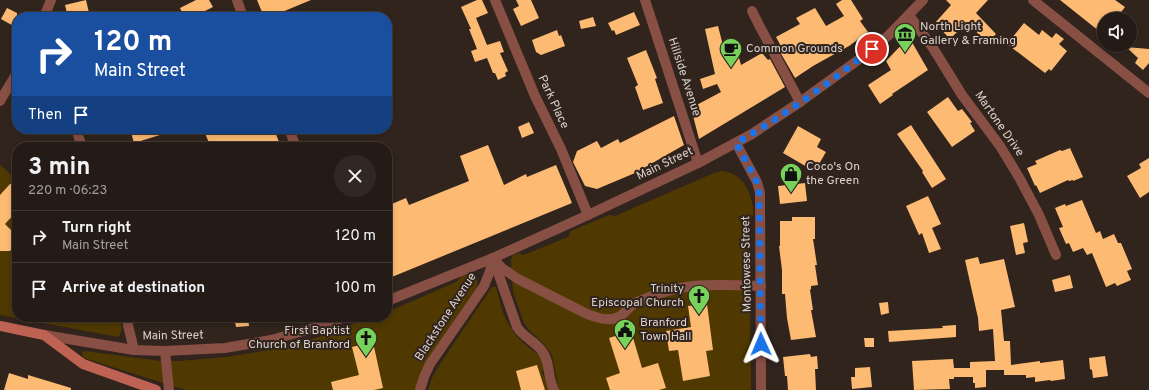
<!DOCTYPE html>
<html lang="en">
<head>
<meta charset="utf-8">
<style>
  :root { --surface:#251b16; --page:#312823; --text:#f1f3f6; --muted:#a3a1a1; --line:#423935 }
  body { margin:0; font-family:Overpass,sans-serif; background:var(--page); color:var(--text); height:100vh; display:flex; flex-direction:column; font-size:15px; white-space:nowrap }
  * { box-sizing:border-box; margin:0 }
  p { font-size:13px; color:var(--muted) }
  .icon { flex:none; width:22px; height:22px; fill:none; stroke:currentColor; stroke-width:2; stroke-linecap:round; stroke-linejoin:round }
  .map { position:relative; flex:1; overflow:hidden }
  .panel { position:absolute; left:12px; top:142px; width:380px; height:180px; display:flex; flex-direction:column; background:var(--surface); border-radius:16px; box-shadow:0 2px 6px #0003,0 0 0 1px var(--line) }
  .panel>* { flex:none }
  .banner { position:absolute; left:12px; top:12px; width:380px; height:122px; border-radius:16px; box-shadow:0 2px 6px #0003,0 0 0 1px var(--line); background:#1a4fa0; color:#fff; overflow:hidden }
  .controls { position:absolute; left:1097px; top:12px; display:grid; gap:8px }
  .controls a { display:grid; place-items:center; width:40px; height:40px; border-radius:50%; background:var(--surface); box-shadow:0 2px 6px #0003,0 0 0 1px var(--line); font-size:20px }
  .pin { position:absolute; display:grid; place-items:center; width:34px; height:34px; color:#fff; margin:-17px; border:2px solid #fff; border-radius:50%; box-shadow:0 1px 4px #0007 }
  .me { position:absolute; width:44px; margin:-22px; rotate:359deg; stroke-linejoin:round; filter:drop-shadow(0 0 3px #0008) }
  .turn { display:flex; align-items:center; gap:14px; height:84px; padding:0 16px; font-size:18px }
  .turn .icon { width:52px; height:52px; stroke-width:2.5 }
  .turn b { display:block; font-size:28px; line-height:34px }
  .then { display:flex; align-items:center; height:38px; padding:0 16px; background:#0003; gap:8px; font-size:15px }
  .round { display:grid; place-items:center; flex:none; width:42px; height:42px; border-radius:21px; background:var(--page) }
  .summary { display:flex; align-items:center; justify-content:space-between; height:68px; padding:0 16px }
  h1 { font-size:24px; font-weight:700; line-height:30px }
  ul { padding:0; list-style:none }
  li { display:flex; align-items:center; gap:12px; height:52px; padding:0 16px; border-top:1px solid var(--line) }
  li div { flex:1 }
  li b { display:block; font-size:15px }
  li em { font-style:normal }
  .map>svg:first-child { display:block }
  .green { fill:#4f3900 }
  .building { fill:#fdba73 }
  .lines { fill:none; stroke-linecap:round; stroke-linejoin:round }
  .minor { stroke:#884f45; stroke-width:10 }
  .tertiary { stroke:#884f45; stroke-width:10 }
  .secondary { stroke:#be6354; stroke-width:10 }
  .route { stroke:#1a73e8; stroke-width:7; stroke-dasharray:0 12.6 }
  .labels { text-anchor:middle; dominant-baseline:central; stroke-width:4; stroke-linejoin:round; paint-order:stroke }
  .poi-label { font-size:12px; fill:#dbd2ce; stroke:#31241d; text-anchor:start }
  .street-label { font-size:12px; fill:#dbd2ce; stroke:#31241d }
</style>
</head>
<body>
<div class="map">
<svg width="1149" height="390" viewBox="0 0 1149 390">
  <rect width="100%" height="100%" fill="#31241d"/>
  <g class="green">
    <path d="M0 165 17 180V317H119C121 324 124 331 118 337L0 315Z"/>
    <path d="M721 171C729 172 736 174 741 180 748 186 755 206 753 215 752 217 750 219 749 220V294L750 300 751 390H559L552 355 544 344 529 330 524 323 513 292 511 260 513 255 519 253 522 255 526 254 568 237 571 231 604 217 609 215 615 216 714 173Z"/>
    <path d="M468 274C476 274 479 279 477 287L431 355 416 390H185L84 358 82 354V352L85 351 160 361H179L226 357 270 350 294 344 326 335 367 318 368 317H387V309L392 310 456 282 463 275Z"/>
    <path d="M492 287H496C499 297 502 314 508 323 515 337 528 348 542 357L545 369 542 371 549 390H428L431 380 438 367Z"/>
  </g>
  <g class="building">
    <polygon points="86,0 90,17 68,17 65,5"/>
    <polygon points="196,0 209,0 213,7 199,14 197,11 184,17 180,8"/>
    <polygon points="257,0 311,0 270,17 264,17"/>
    <polygon points="477,0 482,0 488,13 476,18 487,45 500,41 504,52 500,53 508,71 505,73 506,76 498,80 495,73 493,73 487,58 475,62 471,51 477,49 469,29 471,29 461,7"/>
    <polygon points="516,0 531,0 539,18 521,26 513,9 519,6"/>
    <polygon points="842,0 851,0 863,19 860,21 868,32 849,46 813,66 795,78 780,52 783,50 776,37 800,24 796,18 815,8 826,26 844,16 836,4"/>
    <polygon points="946,0 988,0 976,13 996,34 987,43 967,22 950,39 935,23 951,5"/>
    <polygon points="1060,0 1115,0 1125,7 1116,19 1104,19 1104,35"/>
    <polygon points="7,8 17,13 17,28 1,19"/>
    <polygon points="634,12 640,25 616,35 614,30 612,31 608,23"/>
    <polygon points="593,17 596,26 581,29 579,21"/>
    <polygon points="1024,23 1039,35 1042,30 1052,38 1056,33 1064,39 1059,44 1067,51 1051,71 1049,69 1045,73 1007,44"/>
    <polygon points="718,26 726,57 738,54 741,65 762,53 768,60 770,59 785,87 699,139 691,108 721,92 717,84 703,89 700,79 715,74 705,29"/>
    <polygon points="557,30 559,36 561,35 565,46 541,55 536,52 532,40"/>
    <polygon points="909,37 928,70 892,94 893,95 880,104 868,85 891,70 886,61"/>
    <polygon points="1126,47 1149,49 1149,63 1143,70 1135,63 1138,58"/>
    <polygon points="646,50 657,78 655,79 663,103 643,110 635,87 638,85 627,58"/>
    <polygon points="948,97 958,111 962,109 972,122 970,123 975,131 952,147 927,112"/>
    <polygon points="674,116 684,145 635,173 597,189 585,186 573,162 577,151 597,141 601,148 618,139 620,143"/>
    <polygon points="529,122 534,133 522,138 518,127"/>
    <polygon points="911,125 946,179 932,188 922,172 923,171 897,134"/>
    <polygon points="798,126 821,139 817,147 826,152 819,164 811,160 807,167 783,153"/>
    <polygon points="130,129 172,129 173,131 134,143"/>
    <polygon points="203,129 274,129 281,147 211,147"/>
    <polygon points="488,145 504,185 526,174 527,177 556,165 572,203 387,279 387,206 406,198 409,205 469,181 460,156"/>
    <polygon points="1070,148 1083,177 1073,181 1073,180 1069,181 1068,180 1040,193 1036,185 1035,186 1027,168 1037,164 1035,161 1060,150 1062,151"/>
    <polygon points="1149,158 1149,192 1140,198 1127,176 1141,168 1139,164"/>
    <polygon points="17,183 17,211 5,224 11,230 15,241 14,245 10,251 0,251 0,195 10,184"/>
    <polygon points="805,183 807,201 780,204 778,186"/>
    <polygon points="928,196 941,224 932,228 941,249 929,253 922,233 919,235 906,206"/>
    <polygon points="1082,200 1096,233 1100,231 1103,239 1114,234 1118,243 1121,243 1132,269 1127,271 1131,280 1117,286 1115,283 1106,287 1092,253 1087,255 1083,248 1073,252 1069,243 1066,244 1059,228 1063,227 1055,208 1065,204 1066,206"/>
    <polygon points="792,217 815,217 815,239 813,239 817,265 815,265 818,285 811,286 811,289 810,290 813,310 811,310 816,337 791,340 787,318 785,294 782,294 782,270 779,246 780,246 780,221 792,221"/>
    <polygon points="1024,223 1028,242 1023,243 1025,253 1016,255 1010,226"/>
    <polygon points="978,257 980,264 1004,259 1015,307 1001,310 1004,341 1010,341 1011,365 1040,361 1040,363 1063,360 1065,379 1051,381 1050,380 1035,382 1035,377 1026,378 1026,375 1004,375 1004,370 986,370 986,387 975,388 975,383 973,383 973,377 954,377 954,379 949,379 950,389 914,390 912,361 953,359 954,368 970,368 970,362 995,361 993,329 979,331 978,318 965,260"/>
    <polygon points="1070,275 1073,288 1055,292 1052,280"/>
    <polygon points="694,292 702,292 704,304 707,304 713,350 706,351 710,376 683,381 678,350 669,351 666,331 691,327 688,306 696,305"/>
    <polygon points="888,302 889,313 881,315 879,303"/>
    <polygon points="234,317 248,317 249,326 236,327"/>
    <polygon points="956,325 956,337 889,342 888,331 943,328 942,326"/>
    <polygon points="631,331 642,368 658,363 666,388 659,390 610,390 606,378 620,373 609,338"/>
    <polygon points="864,338 874,338 874,347 865,347"/>
    <polygon points="373,342 383,388 374,390 333,390 331,382 359,375 352,347"/>
    <polygon points="810,354 811,357 817,356 818,369 815,369 816,390 788,390 787,376 785,376 783,357"/>
    <polygon points="1105,356 1108,376 1093,378 1092,370 1090,369 1089,358"/>
    <polygon points="537,365 545,390 521,390 516,371"/>
    <polygon points="870,367 872,387 852,389 851,377 855,377 855,368"/>
    <polygon points="9,373 28,379 28,375 71,388 71,390 4,390"/>
  </g>
  <g class="lines">
    <g class="minor">
      <polyline points="237,0 243,17"/>
      <polyline points="495,0 535,96 561,149 588,215"/>
      <polyline points="645,0 698,163"/>
      <polyline points="1033,0 1149,93"/>
      <polyline points="752,11 760,27 800,102"/>
      <polyline points="909,15 933,48 962,95 1000,146 1020,179 1039,215 1056,255"/>
      <polyline points="76,129 82,147"/>
      <polyline points="289,129 296,147"/>
      <path d="M493 258 502 268 518 279 585 313C596 318 613 323 623 314 628 309 631 305 637 302 655 294 674 288 693 286 715 284 738 285 761 286"/>
      <path d="M494 261 517 327C523 337 535 341 542 351 548 359 548 368 550 378 551 382 552 386 554 390"/>
      <polyline points="126,317 134,350"/>
      <polyline points="165,351 169,390"/>
      <polyline points="420,390 424,377 430,364 484,286 490,271 493,258"/>
    </g>
    <g class="tertiary">
      <polyline points="44,17 51,0"/>
      <polyline points="0,101 17,73"/>
      <polyline points="736,143 757,182 760,193 761,390"/>
      <polyline points="387,301 493,258 588,215 698,163 752,134 800,102 865,55 889,35 923,0"/>
      <polyline points="44,335 134,350 165,351 225,348 271,340 314,328 345,317"/>
    </g>
    <polyline class="secondary" points="0,326 44,335 83,364 156,390"/>
  </g>
  <g class="lines">
    <path class="route" d="M761 344 759 189 757 182 736 143C784 116 829 83 872 49"/>
  </g>
  <defs>
    <g id="museum-pin" transform="scale(1.15)"><path d="M0 17L-7.5 6A9.5 9.5 0 1 1 7.5 6Z" fill="#76d25a" stroke="#31241d"/><path d="M0-6L6-3V-2H-6V-3ZM-5-1h2V3h-2ZM-1-1h2V3h-2ZM3-1h2V3H3ZM-6 4H6V6H-6Z" fill="#111"/></g>
    <g id="cafe-pin" transform="scale(1.15)"><path d="M0 17L-7.5 6A9.5 9.5 0 1 1 7.5 6Z" fill="#76d25a" stroke="#31241d"/><path d="M-5.5-4.5H6V0H3Q3 3.5 0 3.5H-2.5Q-5.5 3.5-5.5 0ZM3-3.2v2h1.7v-2ZM-6 4.5H4V6H-6Z" fill="#111"/></g>
    <g id="shop-pin" transform="scale(1.15)"><path d="M0 17L-7.5 6A9.5 9.5 0 1 1 7.5 6Z" fill="#76d25a" stroke="#31241d"/><path d="M-5-2.5h2.3a2.7 3.5 0 0 1 5.4 0H5L5.5 6h-11ZM-1.5-2.5h3a1.5 2.3 0 0 0-3 0Z" fill="#111"/></g>
    <g id="church-pin" transform="scale(1.15)"><path d="M0 17L-7.5 6A9.5 9.5 0 1 1 7.5 6Z" fill="#76d25a" stroke="#31241d"/><path d="M-1.2-6h2.4v3.5h3.3v2.4h-3.3V6h-2.4V-.1h-3.3v-2.4h3.3Z" fill="#111"/></g>
    <g id="civic-pin" transform="scale(1.15)"><path d="M0 17L-7.5 6A9.5 9.5 0 1 1 7.5 6Z" fill="#76d25a" stroke="#31241d"/><path d="M-.6-6.5H3V-4.5H.6V-3L4-1V1h2V6H-6V1h2V-1L-.6-3ZM-1.2 2.5V6h2.4V2.5Z" fill="#111"/></g>
  </defs>
  <g fill-rule="evenodd">
    <use href="#museum-pin" x="905" y="34"/>
    <use href="#cafe-pin" x="731" y="49"/>
    <use href="#shop-pin" x="791" y="174"/>
    <use href="#church-pin" x="699" y="296"/>
    <use href="#civic-pin" x="625" y="330"/>
    <use href="#church-pin" x="366" y="338"/>
  </g>
  <g class="labels">
    <g class="poi-label">
      <text x="920" y="27">North Light<tspan x="920" dy="14">Gallery &amp; Framing</tspan></text>
      <text x="746" y="49">Common Grounds</text>
      <text x="806" y="167">Coco's On<tspan x="806" dy="14">the Green</tspan></text>
      <text x="684" y="289" text-anchor="end">Trinity<tspan x="684" dy="14">Episcopal Church</tspan></text>
      <text x="640" y="323">Branford<tspan x="640" dy="14">Town Hall</tspan></text>
      <text x="350" y="331" text-anchor="end">First Baptist<tspan x="350" dy="14">Church of Branford</tspan></text>
    </g>
    <g class="street-label">
      <text transform="translate(684 77) rotate(72)">Hillside Avenue</text>
      <text transform="translate(553 102) rotate(65)">Park Place</text>
      <text transform="translate(999 124) rotate(55)">Martone Drive</text>
      <text transform="translate(665 164) rotate(-26)">Main Street</text>
      <text transform="translate(747 264) rotate(-91)">Montowese Street</text>
      <text transform="translate(446 317) rotate(-57)">Blackstone Avenue</text>
      <text transform="translate(173 336) rotate(-1)">Main Street</text>
    </g>
  </g>
</svg>
<div class="controls">
<a><svg class="icon" aria-label="sound" viewBox="0 0 24 24"><path d="M4 9h4l5-4v14l-5-4H4zM17 9q2 3 0 6"/></svg></a>
</div>
<div class="pin" style="left:872px;top:49px;background:#d93025"><svg class="icon" aria-label="arrive" viewBox="0 0 24 24"><path d="M6 21V4h12l-3 4 3 4H6"/></svg></div>
<svg class="me" style="left:761px;top:344px" viewBox="-20 -20 40 40"><path d="M0-17L14 15 0 8-14 15z" fill="#1a73e8" stroke="#fff" stroke-width="4"/></svg>
<div class="banner">
<div class="turn"><svg class="icon" aria-label="right" viewBox="0 0 24 24"><path d="M7 20v-9h11M14 6l5 5-5 5"/></svg><div><b>120 m</b>Main Street</div></div>
<div class="then">Then<svg class="icon" aria-label="arrive" viewBox="0 0 24 24"><path d="M6 21V4h12l-3 4 3 4H6"/></svg></div>
</div>
<section class="panel">
<div class="summary"><div><h1>3 min</h1><p>220 m · 06:23</p></div><a class="round"><svg class="icon" aria-label="close" viewBox="0 0 24 24"><path d="M6 6l12 12M18 6L6 18"/></svg></a></div>
<ul>
<li><svg class="icon" aria-label="right" viewBox="0 0 24 24"><path d="M7 20v-9h11M14 6l5 5-5 5"/></svg><div><b>Turn right</b><p>Main Street</p></div><em>120 m</em></li>
<li><svg class="icon" aria-label="arrive" viewBox="0 0 24 24"><path d="M6 21V4h12l-3 4 3 4H6"/></svg><div><b>Arrive at destination</b></div><em>100 m</em></li>
</ul>
</section>
</div>
</body>
</html>
